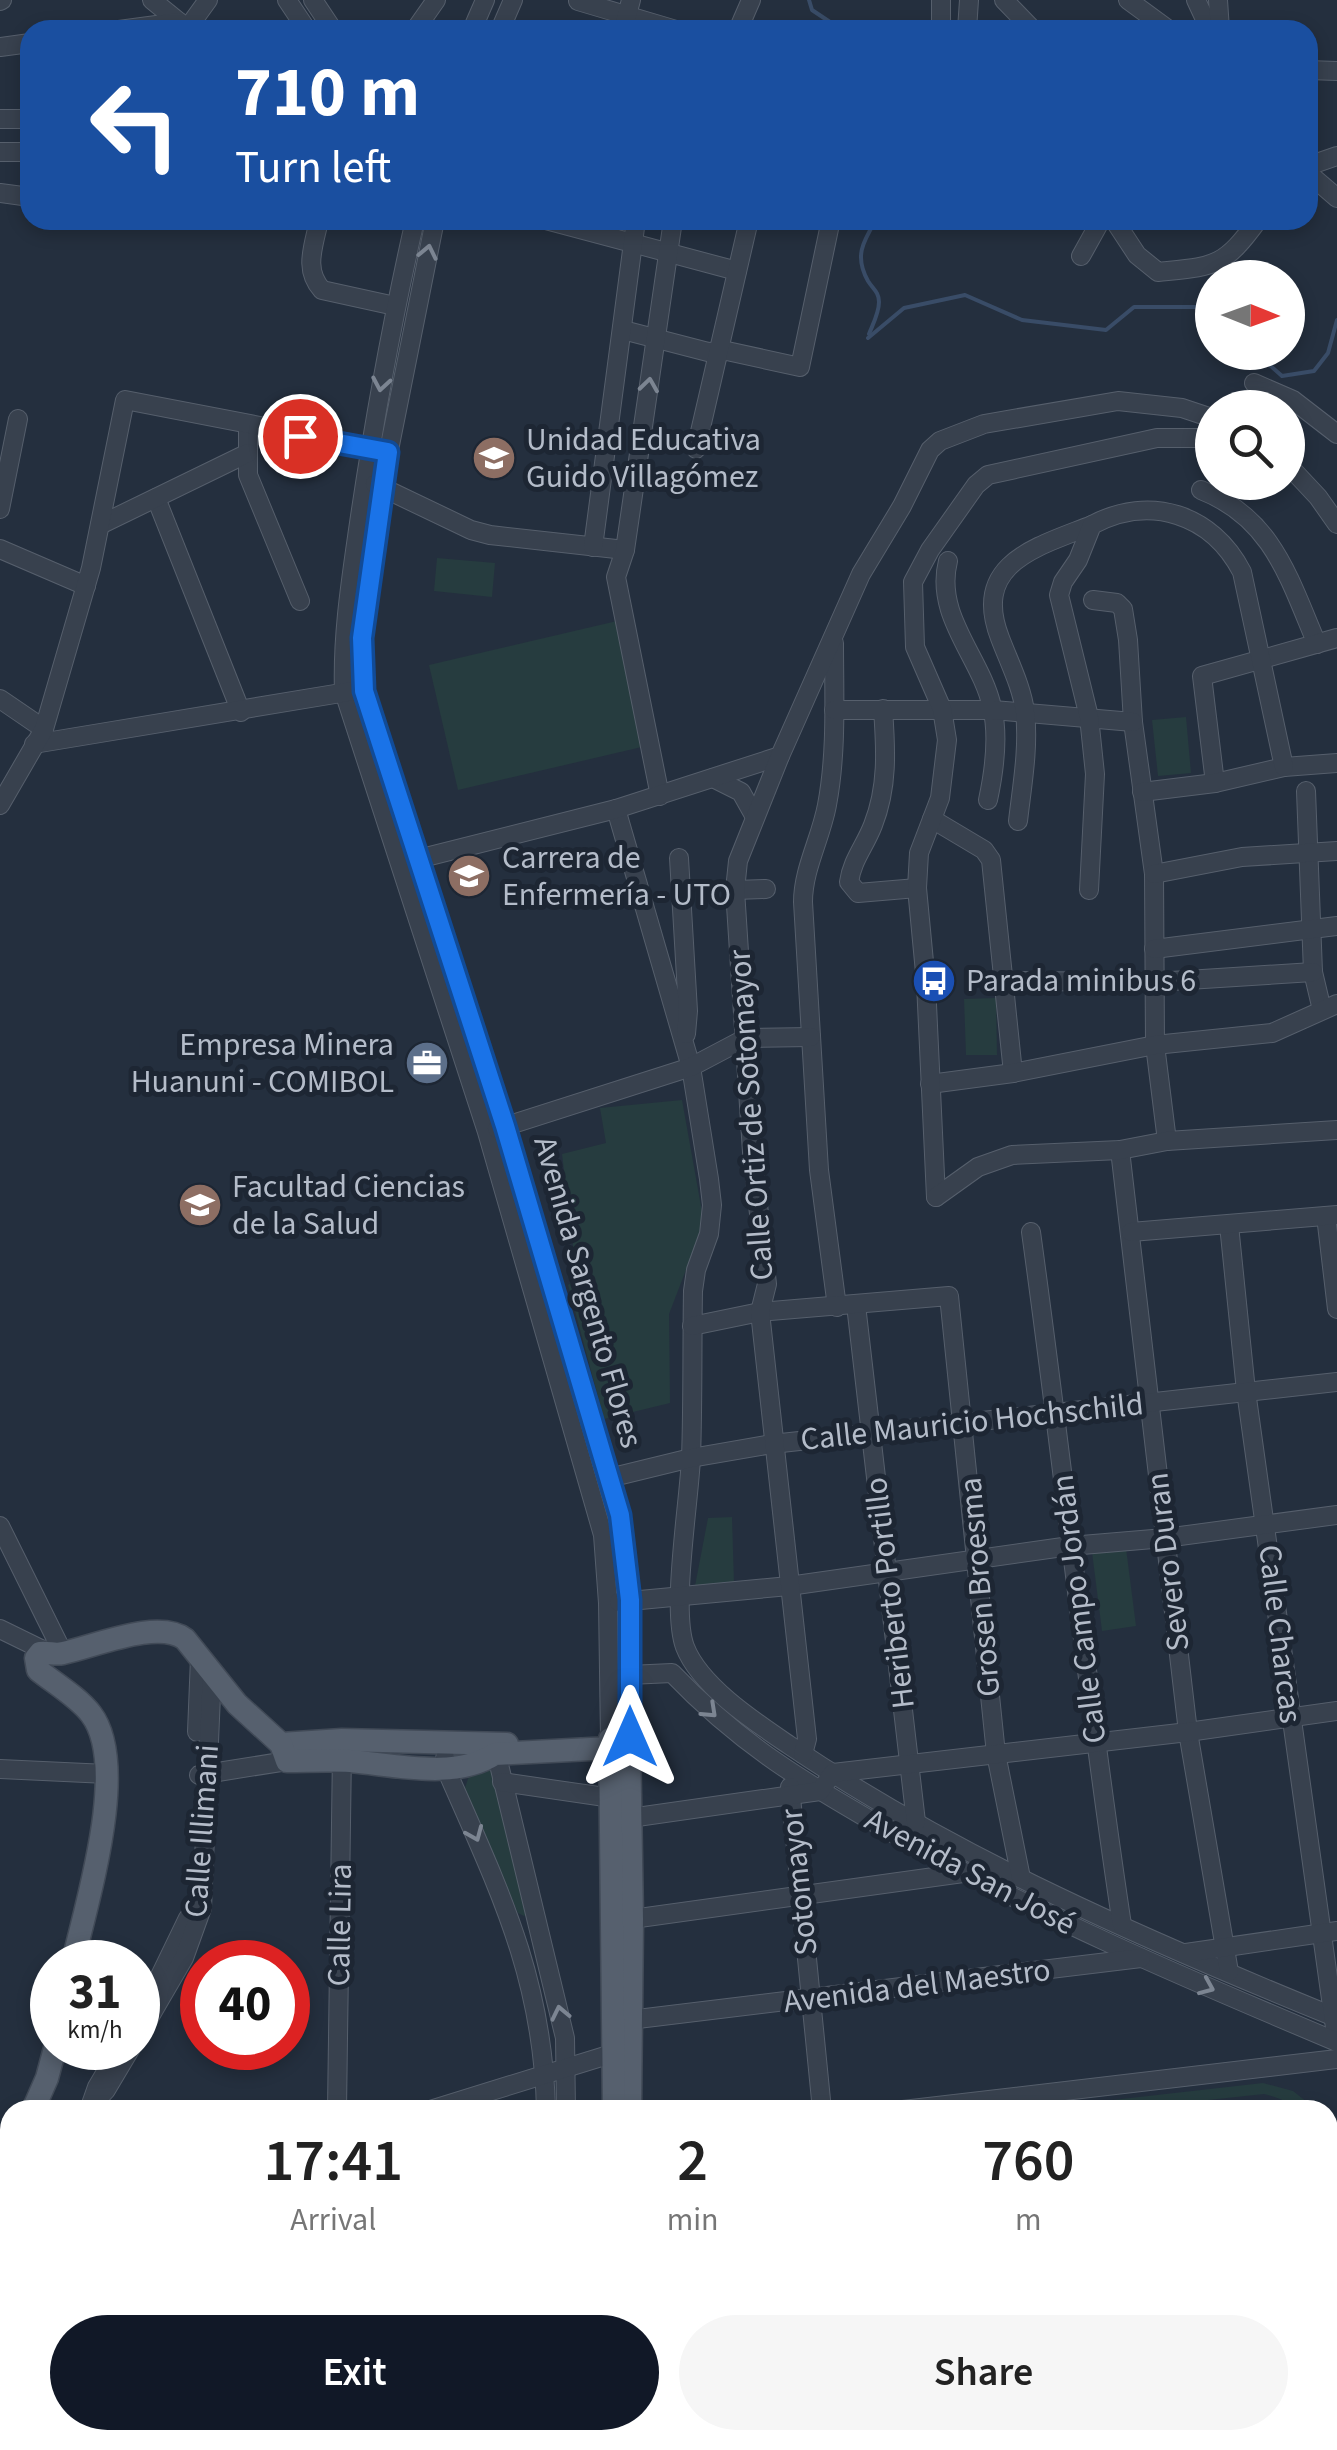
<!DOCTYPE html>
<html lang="en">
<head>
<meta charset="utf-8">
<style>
  :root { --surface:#fff; --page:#f6f6f6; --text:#222; --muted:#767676; --accent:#111827 }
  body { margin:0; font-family:"Source Sans 3",sans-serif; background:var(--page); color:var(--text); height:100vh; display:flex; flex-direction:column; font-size:38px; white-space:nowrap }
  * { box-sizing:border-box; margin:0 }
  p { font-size:32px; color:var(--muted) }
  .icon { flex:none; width:55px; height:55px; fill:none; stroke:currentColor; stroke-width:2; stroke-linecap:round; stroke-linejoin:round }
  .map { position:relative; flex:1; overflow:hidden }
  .details { position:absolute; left:0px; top:2100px; width:1338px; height:350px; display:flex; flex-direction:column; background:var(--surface); border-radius:30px 30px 0 0; box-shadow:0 5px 15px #0003 }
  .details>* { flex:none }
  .guide { position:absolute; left:20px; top:20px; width:1298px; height:210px; border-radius:30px; box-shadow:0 5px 15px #0003; background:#1a4fa0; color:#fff; overflow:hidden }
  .needle { width:65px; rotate:91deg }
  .buttons { position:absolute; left:1195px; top:260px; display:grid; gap:20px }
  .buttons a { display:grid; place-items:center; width:110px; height:110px; border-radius:50%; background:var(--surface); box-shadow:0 5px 15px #0003; font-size:50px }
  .speed { position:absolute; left:30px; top:1940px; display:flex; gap:20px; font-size:50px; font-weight:700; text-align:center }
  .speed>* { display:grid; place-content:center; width:130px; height:130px; border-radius:50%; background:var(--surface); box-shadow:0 5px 15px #0003; line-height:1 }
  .speed small { font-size:25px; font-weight:400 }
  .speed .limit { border:15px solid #d22; background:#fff; color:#111 }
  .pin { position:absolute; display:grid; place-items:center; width:85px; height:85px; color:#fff; margin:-42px; border:5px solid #fff; border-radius:50%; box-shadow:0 2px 10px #0007 }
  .me { position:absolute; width:110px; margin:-55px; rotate:0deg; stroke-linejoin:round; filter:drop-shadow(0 0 8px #0008) }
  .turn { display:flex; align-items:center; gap:35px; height:210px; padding:0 50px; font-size:45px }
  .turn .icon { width:130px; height:130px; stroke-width:2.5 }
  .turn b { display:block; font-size:70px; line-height:85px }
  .eta { display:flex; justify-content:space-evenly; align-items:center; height:170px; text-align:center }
  .eta b { font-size:60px; font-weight:600; line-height:70px }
  .button { display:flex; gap:20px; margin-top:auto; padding:20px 50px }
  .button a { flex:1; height:115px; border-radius:60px; background:var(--accent); color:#fff; font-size:40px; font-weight:600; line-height:115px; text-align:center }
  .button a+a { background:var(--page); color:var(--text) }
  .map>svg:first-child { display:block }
  .green { fill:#263c3f }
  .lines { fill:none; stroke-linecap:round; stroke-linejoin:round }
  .stream { stroke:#394c67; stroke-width:4 }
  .minor-casing { stroke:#565f6c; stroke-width:20 }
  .major-casing { stroke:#414a57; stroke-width:25 }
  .minor { stroke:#38414e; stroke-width:18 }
  .major { stroke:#56606e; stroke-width:22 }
  .oneway { stroke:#7c8592 }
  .route-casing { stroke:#114b97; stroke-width:25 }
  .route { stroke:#1a73e8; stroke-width:18 }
  .labels { text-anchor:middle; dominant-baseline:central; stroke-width:10; stroke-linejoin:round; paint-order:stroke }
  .poi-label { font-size:32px; fill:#b4bcc9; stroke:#1d2633; text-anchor:start }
  .street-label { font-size:32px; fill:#b4bcc9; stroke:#1d2633 }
</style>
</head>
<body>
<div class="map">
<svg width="1337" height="2450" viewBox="0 0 1337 2450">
  <rect width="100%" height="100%" fill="#242f3e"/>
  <g class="green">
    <polygon points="437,558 495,563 492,597 434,591"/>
    <polygon points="617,621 646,746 458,790 429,665"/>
    <polygon points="1186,717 1191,773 1158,776 1152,720"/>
    <polygon points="996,998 997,1055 966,1055 964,999"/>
    <polygon points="682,1100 704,1223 669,1314 670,1403 604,1419 568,1285 577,1279 562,1154 606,1143 600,1108"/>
    <polygon points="732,1517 734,1583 695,1586 708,1518"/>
    <polygon points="1126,1548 1136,1626 1102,1631 1092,1552"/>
    <polygon points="489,1770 494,1771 527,1914 524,1916 518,1913 465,1788 469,1776"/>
    <path d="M1263 2083 1293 2091 1317 2110C1298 2110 1283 2098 1264 2094L1115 2110H1076L1104 2101Z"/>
  </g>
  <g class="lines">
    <g class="stream">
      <polyline points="809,0 812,10 842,30"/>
      <path d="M869 334C873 324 879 313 879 302 879 292 873 289 868 281 854 256 863 242 876 220"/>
      <polyline points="868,338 904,308 965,295 1022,320 1106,330 1134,307 1201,307 1212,317"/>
      <polyline points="1255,352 1282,376 1314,371 1328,353 1337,320"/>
    </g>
    <g class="minor-casing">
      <g id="minor">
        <polyline points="152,0 189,30"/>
        <polyline points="287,0 307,30"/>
        <polyline points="313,0 333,30"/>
        <polyline points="941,0 941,30"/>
        <polyline points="1004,0 1033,30"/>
        <polyline points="1128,0 1169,30"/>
        <polyline points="1196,0 1210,30"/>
        <polyline points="1218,0 1220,30"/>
        <polyline points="0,1 2,0"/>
        <polyline points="578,1 676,30"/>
        <polyline points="187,29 208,0"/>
        <polyline points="119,30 179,22"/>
        <polyline points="415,30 436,0"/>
        <polyline points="472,30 485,0"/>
        <polyline points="500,30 513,0"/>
        <polyline points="623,30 631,0"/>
        <polyline points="738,30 751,0"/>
        <polyline points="967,30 969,0"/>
        <polyline points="0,47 30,43"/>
        <polyline points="1308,70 1337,71"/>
        <polyline points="0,119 30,119"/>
        <polyline points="0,152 30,152"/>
        <polyline points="1308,166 1337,156"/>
        <polyline points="1308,173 1337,198"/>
        <polyline points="0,193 30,197"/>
        <path d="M319 220C314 246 303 269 322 290L395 306"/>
        <path d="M415 220C392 321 374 421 359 523 351 579 342 635 344 692L487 1132 603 1535 608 1603 610 1739"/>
        <polyline points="435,220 382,485 362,638 364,691 505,1126 619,1515 630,1600 629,1737"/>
        <polyline points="546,220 737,271"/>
        <path d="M1114 220 1137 255 1158 272C1215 266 1223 268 1258 220"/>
        <polyline points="1081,256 1101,220"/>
        <polyline points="623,330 708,352 727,351 800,367 829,229"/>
        <polyline points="1254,383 1293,400 1337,434"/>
        <polyline points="248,425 248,475 300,601"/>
        <polyline points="696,449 749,220"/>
        <polyline points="1288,465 1318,497 1337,524"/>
        <polyline points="375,484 471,530 490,535 625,550"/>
        <path d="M1201 490C1273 518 1289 579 1317 644"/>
        <polyline points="156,498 241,712"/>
        <polyline points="0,509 18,419"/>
        <polyline points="100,525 248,453"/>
        <polyline points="593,547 636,220"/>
        <polyline points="0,549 86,586"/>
        <path d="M948 561C934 616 981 657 992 707 999 736 994 772 988 800"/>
        <polyline points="1093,600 1117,603 1123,609 1128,640 1133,722 1154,874 1155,1045 1167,1141"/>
        <path d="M834 643C834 697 837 752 827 805 821 838 803 869 803 902L819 1170 837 1307"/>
        <polyline points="0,699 44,729"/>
        <path d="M883 709C886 750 888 787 873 825 865 846 852 860 849 882L858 893 917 888"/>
        <polyline points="834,710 993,710 1133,722"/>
        <polyline points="34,744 353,691"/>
        <polyline points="713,778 741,792 755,817"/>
        <polyline points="1215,783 1202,676 1337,638"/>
        <polyline points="1306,791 1313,972 1322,1010"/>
        <polyline points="1142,792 1215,783 1284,767 1337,763"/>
        <polyline points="660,796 616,577 625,550 673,220"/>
        <polyline points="0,805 44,729 91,568 125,400 379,449"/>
        <path d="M616 809 691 1067 709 1179 712 1205 709 1234 696 1270 693 1291C692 1347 693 1402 691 1458 689 1503 671 1610 685 1647 700 1686 755 1722 789 1745 958 1859 1148 1941 1337 2018"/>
        <polyline points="932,819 984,850 991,860 1013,1073"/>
        <path d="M1018 821C1022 786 1029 748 1025 712 1022 687 1009 662 1000 638 971 563 1037 547 1092 525"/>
        <polyline points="679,858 688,1011 686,1034"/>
        <polyline points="418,859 616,809 780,756"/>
        <polyline points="1154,874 1242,857 1337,851"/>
        <polyline points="735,890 766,889"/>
        <path d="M1089 890 1095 774 1089 717 1059 595 1063 582 1078 560 1092 525C1150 494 1212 514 1242 572L1284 767"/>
        <polyline points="1154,949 1337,926"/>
        <polyline points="1006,981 1156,982 1313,972"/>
        <polyline points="930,1084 1013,1073 1155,1045 1272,1033 1337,1004"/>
        <polyline points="497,1129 691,1067 746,1038 811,1037"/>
        <polyline points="1120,1150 1188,1732 1229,1972"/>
        <polyline points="936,1197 926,983 917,888 919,853 940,798 947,740 942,709 915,647 913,582 930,550 976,485 988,475 1157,438 1212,438"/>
        <polyline points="936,1197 978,1167 1012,1155 1120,1150 1167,1141 1337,1130"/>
        <polyline points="1326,1216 1337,1309"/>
        <polyline points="1229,1225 1246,1391 1337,2042"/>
        <path d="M1031 1232C1063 1463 1087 1695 1122 1925"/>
        <polyline points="1131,1232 1337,1215"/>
        <polyline points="856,1305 916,1822"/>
        <polyline points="692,1326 760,1312 949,1296 996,1754 1021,1878"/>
        <polyline points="609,1478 691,1458 772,1444 1337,1382"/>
        <polyline points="0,1526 63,1653"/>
        <polyline points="619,1602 789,1586 1070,1546 1165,1538 1337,1515"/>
        <polyline points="0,1629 47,1652"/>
        <path d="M629 1675 672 1673C742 1746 805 1783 891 1832 1034 1914 1185 1978 1337 2042"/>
        <polyline points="197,1732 200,1658"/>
        <polyline points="494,1744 565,2038 566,2110"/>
        <polyline points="803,1754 807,1739 760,1312 767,1284 752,1152 735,890 738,861 780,756 861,574 902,506 930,450 940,441 984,424 1118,401 1182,408 1212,418"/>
        <path d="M445 1758 446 1769C498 1888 543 1976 546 2110"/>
        <polyline points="0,1769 107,1774"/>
        <polyline points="199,1775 287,1761"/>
        <polyline points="502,1782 612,1798"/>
        <polyline points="790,1787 822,2110"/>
        <polyline points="630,1818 820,1791 833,1773 1188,1732 1337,1711"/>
        <polyline points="632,1919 963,1873"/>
        <polyline points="1186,1953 1337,1931"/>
        <polyline points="158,1980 188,1918"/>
        <polyline points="621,2021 1141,1958"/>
        <polyline points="138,2037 184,1958 202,1908 212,1671"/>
        <polyline points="120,2048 97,2087 90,2107 106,2090 131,2048"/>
        <polyline points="337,2110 342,1751"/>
        <polyline points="430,2110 621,2051"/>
        <polyline points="903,2110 1337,2059"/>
        <polyline points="0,2177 10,2172"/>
        <polyline points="0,2243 10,2240"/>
        <polyline points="0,2408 10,2435"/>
        <polyline points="77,2450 106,2440"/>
        <polyline points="325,2450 325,2440"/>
      </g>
    </g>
    <g class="major-casing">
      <g id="major">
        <polyline points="629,1737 632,1919 630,2110"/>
        <polyline points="610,1739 614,2110"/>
        <polyline points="281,1744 342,1740 507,1744"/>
        <path d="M73 1962C86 1904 130 1765 91 1714 78 1697 54 1683 38 1670L36 1658 40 1653C49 1652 55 1655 63 1653 96 1646 158 1619 185 1639L237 1704 281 1744 287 1761C308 1761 329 1760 350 1761 396 1765 454 1780 495 1754L630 1747"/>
        <polyline points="33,2110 47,2078 55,2048"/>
        <polyline points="0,2145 10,2135"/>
        <polyline points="521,2450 522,2440"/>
        <polyline points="572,2450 574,2440"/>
      </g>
    </g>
    <use href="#minor" class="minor"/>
    <use href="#major" class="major"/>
  </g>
  <defs><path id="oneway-chevron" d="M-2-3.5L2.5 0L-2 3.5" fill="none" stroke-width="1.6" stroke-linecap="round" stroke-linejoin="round" transform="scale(2.5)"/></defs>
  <g class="oneway">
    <use href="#oneway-chevron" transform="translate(428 252) rotate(-78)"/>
    <use href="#oneway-chevron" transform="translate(381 384) rotate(100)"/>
    <use href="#oneway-chevron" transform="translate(649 385) rotate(-82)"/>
    <use href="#oneway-chevron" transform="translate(710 1711) rotate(43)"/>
    <use href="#oneway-chevron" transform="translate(475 1834) rotate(67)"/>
    <use href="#oneway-chevron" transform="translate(1207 1987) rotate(23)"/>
    <use href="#oneway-chevron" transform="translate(560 2013) rotate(-102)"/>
  </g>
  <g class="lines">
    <g class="route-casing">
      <polyline id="route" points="300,436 388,452 362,638 364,691 505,1126 620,1515 630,1600 630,1737"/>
    </g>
    <use href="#route" class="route"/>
  </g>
  <defs>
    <g id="school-disc" transform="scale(2.25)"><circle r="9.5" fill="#8d6e63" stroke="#1d2633"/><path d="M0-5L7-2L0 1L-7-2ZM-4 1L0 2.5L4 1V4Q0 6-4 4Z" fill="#fff"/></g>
    <g id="university-disc" transform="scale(2.25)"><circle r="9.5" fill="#8d6e63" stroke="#1d2633"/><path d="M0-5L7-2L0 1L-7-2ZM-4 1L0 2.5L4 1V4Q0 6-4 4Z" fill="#fff"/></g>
    <g id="bus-disc" transform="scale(2.25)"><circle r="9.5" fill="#1a4fb4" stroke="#1d2633"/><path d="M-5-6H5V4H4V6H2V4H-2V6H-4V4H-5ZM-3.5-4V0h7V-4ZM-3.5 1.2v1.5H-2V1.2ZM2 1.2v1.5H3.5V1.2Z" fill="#fff"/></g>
    <g id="office-disc" transform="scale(2.25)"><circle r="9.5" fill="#5c6f8a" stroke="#1d2633"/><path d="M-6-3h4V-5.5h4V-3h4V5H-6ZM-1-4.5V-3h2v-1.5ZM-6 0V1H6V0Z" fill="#fff"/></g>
  </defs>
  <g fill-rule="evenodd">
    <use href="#school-disc" x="494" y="458"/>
    <use href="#university-disc" x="469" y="876"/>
    <use href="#bus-disc" x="934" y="981"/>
    <use href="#office-disc" x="427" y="1063"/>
    <use href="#university-disc" x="200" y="1205"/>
  </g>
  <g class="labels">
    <g class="poi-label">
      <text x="526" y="440">Unidad Educativa<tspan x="526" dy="37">Guido Villagómez</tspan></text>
      <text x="502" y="858">Carrera de<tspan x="502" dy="37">Enfermería - UTO</tspan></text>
      <text x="966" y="981">Parada minibus 6</text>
      <text x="394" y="1045" text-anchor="end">Empresa Minera<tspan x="394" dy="37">Huanuni - COMIBOL</tspan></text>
      <text x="232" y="1187">Facultad Ciencias<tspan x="232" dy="37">de la Salud</tspan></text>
    </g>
    <g class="street-label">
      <text transform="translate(751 1115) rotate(-94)">Calle Ortiz de Sotomayor</text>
      <text transform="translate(588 1292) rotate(74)">Avenida Sargento Flores</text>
      <text transform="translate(972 1422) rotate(-6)">Calle Mauricio Hochschild</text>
      <text transform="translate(1168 1562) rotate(-97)">Severo Duran</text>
      <text transform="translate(980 1587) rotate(-95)">Grosen Broesma</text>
      <text transform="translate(890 1593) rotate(-97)">Heriberto Portillo</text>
      <text transform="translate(1079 1609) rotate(-97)">Calle Campo Jordán</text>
      <text transform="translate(1280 1634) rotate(83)">Calle Charcas</text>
      <text transform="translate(202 1831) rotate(-86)">Calle Illimani</text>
      <text transform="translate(970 1872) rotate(28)">Avenida San José</text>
      <text transform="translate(799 1882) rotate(-96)">Sotomayor</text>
      <text transform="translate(340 1925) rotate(-89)">Calle Lira</text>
      <text transform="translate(917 1986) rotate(-7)">Avenida del Maestro</text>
    </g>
  </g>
</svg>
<div class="buttons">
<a><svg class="needle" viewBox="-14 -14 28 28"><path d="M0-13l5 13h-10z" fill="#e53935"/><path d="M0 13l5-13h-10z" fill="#767676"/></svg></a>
<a><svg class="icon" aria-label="search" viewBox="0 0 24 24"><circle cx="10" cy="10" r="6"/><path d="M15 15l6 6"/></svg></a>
</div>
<div class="speed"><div>31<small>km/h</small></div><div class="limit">40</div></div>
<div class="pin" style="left:300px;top:436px;background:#d93025"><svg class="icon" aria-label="arrive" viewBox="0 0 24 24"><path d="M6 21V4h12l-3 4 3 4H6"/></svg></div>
<svg class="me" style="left:630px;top:1737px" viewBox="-20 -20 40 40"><path d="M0-17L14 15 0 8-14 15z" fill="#1a73e8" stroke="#fff" stroke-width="4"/></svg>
<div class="guide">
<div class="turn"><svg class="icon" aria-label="left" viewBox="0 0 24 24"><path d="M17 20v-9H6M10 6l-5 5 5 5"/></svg><div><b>710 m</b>Turn left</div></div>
</div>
<section class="details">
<div class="eta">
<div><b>17:41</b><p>Arrival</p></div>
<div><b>2</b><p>min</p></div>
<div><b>760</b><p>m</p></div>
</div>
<div class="button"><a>Exit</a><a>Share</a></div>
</section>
</div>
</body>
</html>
